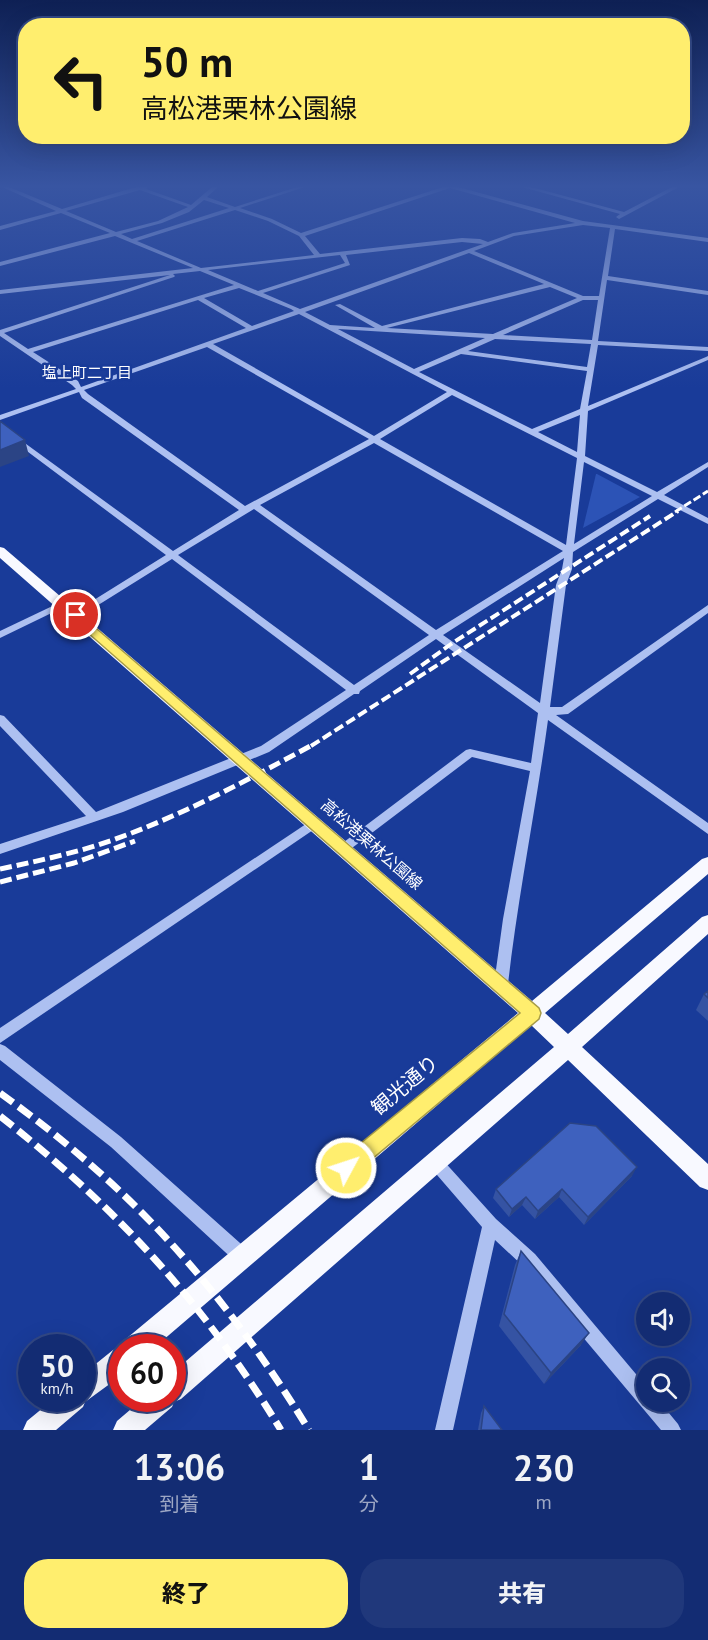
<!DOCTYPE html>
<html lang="ja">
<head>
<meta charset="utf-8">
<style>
  :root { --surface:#132c73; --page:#20387b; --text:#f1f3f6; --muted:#9da7c4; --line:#324885; --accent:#ffee6e }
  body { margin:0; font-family:"PT Sans","Noto Sans JP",sans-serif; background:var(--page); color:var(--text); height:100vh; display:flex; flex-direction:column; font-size:22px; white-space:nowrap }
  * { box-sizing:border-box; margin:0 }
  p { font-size:20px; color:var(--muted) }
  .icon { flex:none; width:33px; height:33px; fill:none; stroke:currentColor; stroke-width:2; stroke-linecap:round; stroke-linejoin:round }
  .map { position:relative; height:1430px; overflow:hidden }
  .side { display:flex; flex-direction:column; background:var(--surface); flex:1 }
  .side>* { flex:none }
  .guide { position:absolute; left:18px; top:18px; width:672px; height:126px; border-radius:24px; box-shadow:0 6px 24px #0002,0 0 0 2px var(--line); background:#ffee6e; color:#111; overflow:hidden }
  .fabs { position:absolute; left:636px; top:1292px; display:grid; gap:12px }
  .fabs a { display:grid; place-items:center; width:54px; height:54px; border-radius:50%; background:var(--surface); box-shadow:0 6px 24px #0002,0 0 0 2px var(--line); font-size:30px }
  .speed { position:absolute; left:18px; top:1334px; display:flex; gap:12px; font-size:30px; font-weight:700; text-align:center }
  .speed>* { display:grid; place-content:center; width:78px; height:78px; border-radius:50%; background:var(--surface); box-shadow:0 6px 24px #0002,0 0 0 2px var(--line); line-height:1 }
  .speed small { font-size:15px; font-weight:400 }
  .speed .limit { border:9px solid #d22; background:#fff; color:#111 }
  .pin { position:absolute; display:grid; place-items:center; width:51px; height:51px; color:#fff; margin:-26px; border:3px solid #fff; border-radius:50%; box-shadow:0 2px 6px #0007 }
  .me { position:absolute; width:66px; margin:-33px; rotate:50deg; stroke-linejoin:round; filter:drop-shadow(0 0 4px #0008) }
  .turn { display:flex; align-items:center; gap:21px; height:126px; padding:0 24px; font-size:27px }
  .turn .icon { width:78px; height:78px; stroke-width:2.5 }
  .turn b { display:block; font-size:42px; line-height:51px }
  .eta { display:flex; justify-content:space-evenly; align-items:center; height:102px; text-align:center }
  .eta b { font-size:36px; font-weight:800; line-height:42px }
  .primary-button { display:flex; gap:12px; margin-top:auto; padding:12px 24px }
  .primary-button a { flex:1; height:69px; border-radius:24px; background:var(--accent); color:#111; font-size:24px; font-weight:800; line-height:69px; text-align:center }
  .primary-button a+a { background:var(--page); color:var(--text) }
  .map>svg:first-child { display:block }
  .green { fill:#2c53b6 }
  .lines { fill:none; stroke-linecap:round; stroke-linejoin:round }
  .minor { fill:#adc0f1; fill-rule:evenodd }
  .major { fill:#f8f9ff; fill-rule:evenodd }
  .rail-far3 { stroke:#fff; stroke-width:3; stroke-dasharray:8 3; stroke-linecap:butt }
  .rail-far2 { stroke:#fff; stroke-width:4; stroke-dasharray:10 4; stroke-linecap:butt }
  .rail-far1 { stroke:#fff; stroke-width:5; stroke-dasharray:12 5; stroke-linecap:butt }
  .rail { stroke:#fff; stroke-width:7; stroke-dasharray:16 7; stroke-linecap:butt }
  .wall { fill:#3553a3 }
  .shaded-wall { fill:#2b4485 }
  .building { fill:#3e61be; stroke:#2b4485; stroke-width:1.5 }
  .route { fill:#ffee6e; stroke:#a69b48; stroke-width:1.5 }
  .labels { text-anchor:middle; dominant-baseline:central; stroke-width:5; stroke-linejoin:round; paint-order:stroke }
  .far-neighbourhood-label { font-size:15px; fill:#fff; stroke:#193b99 }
  .street-label { font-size:16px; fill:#fff; stroke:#193b99 }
  .near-street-label { font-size:20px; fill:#fff; stroke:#193b99 }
</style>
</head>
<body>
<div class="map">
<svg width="708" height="1430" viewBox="0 0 708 1430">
  <rect width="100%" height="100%" fill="#193b99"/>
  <polygon class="green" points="597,474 640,497 583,528 596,474"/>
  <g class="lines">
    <g class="minor">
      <path d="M2 187H9L62 209 136 187H149L146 189 191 205 212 187H218L207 197 235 207 297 187H305L240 208 272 219 301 233 443 187H458L583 221 708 238V242L615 229 608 276 708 291V295L607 280 598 341 708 347V351L598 345 588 406 706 357 708 356V360L588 411 585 456 657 492 708 462V467L664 495 708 518V524L658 499 573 552 572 569 566 585 550 707H562L708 605V613L568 714 556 715 708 823V834L548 720C536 808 518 896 508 984L506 988 501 990 496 988 494 984 503 919 530 771 472 757 348 851 344 853 340 851 338 848 340 845 466 750 470 749 531 763 538 713 436 639 360 691 359 694H354L269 752 123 812 0 854V844L86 816 0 726V715L4 716 96 812 261 746 346 690 172 559 79 617H73L71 615 73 613 166 555 0 431V425L173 551 239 510 82 398 79 392 0 420V415L76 389 72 385 0 336V330L170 275 0 294V290L193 268 115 236 0 266V262L110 233 61 213 0 230V226L56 211ZM450 188 575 223 513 233 488 242 480 239 462 238 320 254 305 236ZM140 190 188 207 158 221 116 232 66 211ZM204 200 229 208 132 239 121 234 162 223 189 212ZM235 210 268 221 299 236 314 255 201 268 137 241ZM583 225 610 228 599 296H583L474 251 514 236ZM462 242 483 244 300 309 263 293 350 265 346 255ZM469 253 544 284 382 326 340 304 335 305 375 328 330 325 305 312ZM340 255 345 263 258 291 208 270ZM200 271 234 285 28 349 4 333 174 277 175 276 173 274ZM550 287 577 298 493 334 387 328ZM239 288 291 309 294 311 252 326 204 298ZM198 300 246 328 81 387 78 381 33 352ZM583 300H598L592 340 503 335ZM299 314 447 392 374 436 213 344ZM338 329 485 338 414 369ZM495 339 591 344 587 367 468 351ZM207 347 369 439 245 506 88 394 84 390ZM461 354 587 371 580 409 532 429 419 372ZM452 395 577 458 566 545 380 439ZM580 415 577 452 538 432ZM374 443 563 551 436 630 260 505ZM584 462 652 496 574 544ZM254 509 429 635 354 685 178 555ZM564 558 562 569 556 585 540 703 443 635Z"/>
      <polygon points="522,187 531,187 624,212 672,187 679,187 619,219 616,217 620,214"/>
      <polygon points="63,601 68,604 66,606 0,638 0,631"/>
      <polygon points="315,818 319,820 321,823 319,826 0,1043 0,1028"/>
      <polygon points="0,1044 5,1046 121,1137 249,1251 251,1257 249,1263 243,1265 237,1263 111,1147 0,1060"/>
      <polygon points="436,1155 441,1158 496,1219 535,1254 646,1386 646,1401 659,1401 678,1424 681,1430 661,1430 523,1266 495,1240 453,1430 435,1430 482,1227 431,1168 428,1163 431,1158"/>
    </g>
    <g class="major">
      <polygon points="0,547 4,548 532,1001 702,859 708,857 708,874 545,1013 568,1034 702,917 708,915 708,934 582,1047 708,1164 708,1190 700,1187 568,1060 181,1399 174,1402 172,1407 145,1430 113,1430 117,1421 144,1398 172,1398 172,1373 554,1047 531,1025 155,1347 124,1347 127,1338 518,1013 0,558"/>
      <polygon points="122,1347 122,1375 85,1402 83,1407 56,1430 23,1430 27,1421 55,1398 82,1398 82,1375 113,1350"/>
    </g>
    <polyline class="rail-far3" points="675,512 708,491"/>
    <g class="rail-far2">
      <polyline points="410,674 451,644 650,516"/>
      <polyline points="311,746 678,511"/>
    </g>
    <g class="rail-far1">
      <path d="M0 869C33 862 66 855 98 845 174 820 244 782 314 744"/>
      <polyline points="0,882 74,863 135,841"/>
    </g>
    <g class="rail">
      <path d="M0 1093C135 1190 222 1289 309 1430"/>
      <path d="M0 1116C118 1209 203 1302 281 1430"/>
    </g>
  </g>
  <g class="wall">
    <polygon points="708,991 708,1021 696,1010 704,994"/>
    <polygon points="632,1176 584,1225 559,1197 535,1219 522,1205 509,1217 493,1198 496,1189"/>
    <polygon points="521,1251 581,1345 544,1384 499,1326 515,1265"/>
    <polygon points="484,1406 502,1430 478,1430 481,1413"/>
  </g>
  <g class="shaded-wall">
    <polygon points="25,440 29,456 0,467 0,450"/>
    <polygon points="637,1167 632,1176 584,1225 588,1217"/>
    <polygon points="562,1189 559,1197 535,1219 538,1211"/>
    <polygon points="526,1197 522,1205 509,1217 512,1209"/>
    <polygon points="589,1333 581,1345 544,1384 551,1373"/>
  </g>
  <g class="building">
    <polygon points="0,421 25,440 0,450"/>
    <polygon points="708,991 708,998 704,994"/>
    <polygon points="570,1123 596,1126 637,1167 588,1217 562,1189 538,1211 526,1197 512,1209 496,1189"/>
    <polygon points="521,1251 589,1333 551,1373 504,1314"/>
    <polygon points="484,1406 502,1430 481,1430"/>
  </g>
  <linearGradient id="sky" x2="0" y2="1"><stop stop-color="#0e2054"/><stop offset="0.48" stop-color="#3855a2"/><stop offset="1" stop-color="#3855a2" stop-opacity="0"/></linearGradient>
  <rect width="708" height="388" fill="url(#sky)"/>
  <polygon class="route" points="76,611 539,1008 541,1013 539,1019 353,1175 346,1178 339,1175 336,1168 339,1161 520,1013 71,618 71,612"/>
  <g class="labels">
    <g class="far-neighbourhood-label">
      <text x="87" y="372">塩上町二丁目</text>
    </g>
    <g class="street-label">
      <text transform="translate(372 844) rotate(41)">高松港栗林公園線</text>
    </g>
    <g class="near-street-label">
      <text transform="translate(405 1085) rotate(-40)">観光通り</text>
    </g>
  </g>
</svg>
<div class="fabs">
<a><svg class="icon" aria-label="sound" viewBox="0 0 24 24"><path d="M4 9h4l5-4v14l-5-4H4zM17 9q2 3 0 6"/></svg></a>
<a><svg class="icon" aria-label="search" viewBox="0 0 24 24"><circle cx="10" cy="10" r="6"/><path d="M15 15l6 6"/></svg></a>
</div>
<div class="speed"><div>50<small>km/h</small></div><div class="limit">60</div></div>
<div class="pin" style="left:76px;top:615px;background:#d93025"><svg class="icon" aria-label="arrive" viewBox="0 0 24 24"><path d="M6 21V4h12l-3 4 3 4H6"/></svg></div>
<svg class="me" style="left:346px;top:1168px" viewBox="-20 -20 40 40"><circle r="17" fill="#ffee6e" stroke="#fff" stroke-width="3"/><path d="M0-11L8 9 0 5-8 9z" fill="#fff"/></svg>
<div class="guide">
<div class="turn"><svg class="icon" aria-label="left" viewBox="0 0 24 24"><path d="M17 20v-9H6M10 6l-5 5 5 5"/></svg><div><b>50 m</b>高松港栗林公園線</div></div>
</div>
</div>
<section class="side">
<div class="eta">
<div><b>13:06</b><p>到着</p></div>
<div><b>1</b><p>分</p></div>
<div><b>230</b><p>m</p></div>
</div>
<div class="primary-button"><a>終了</a><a>共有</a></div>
</section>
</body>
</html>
